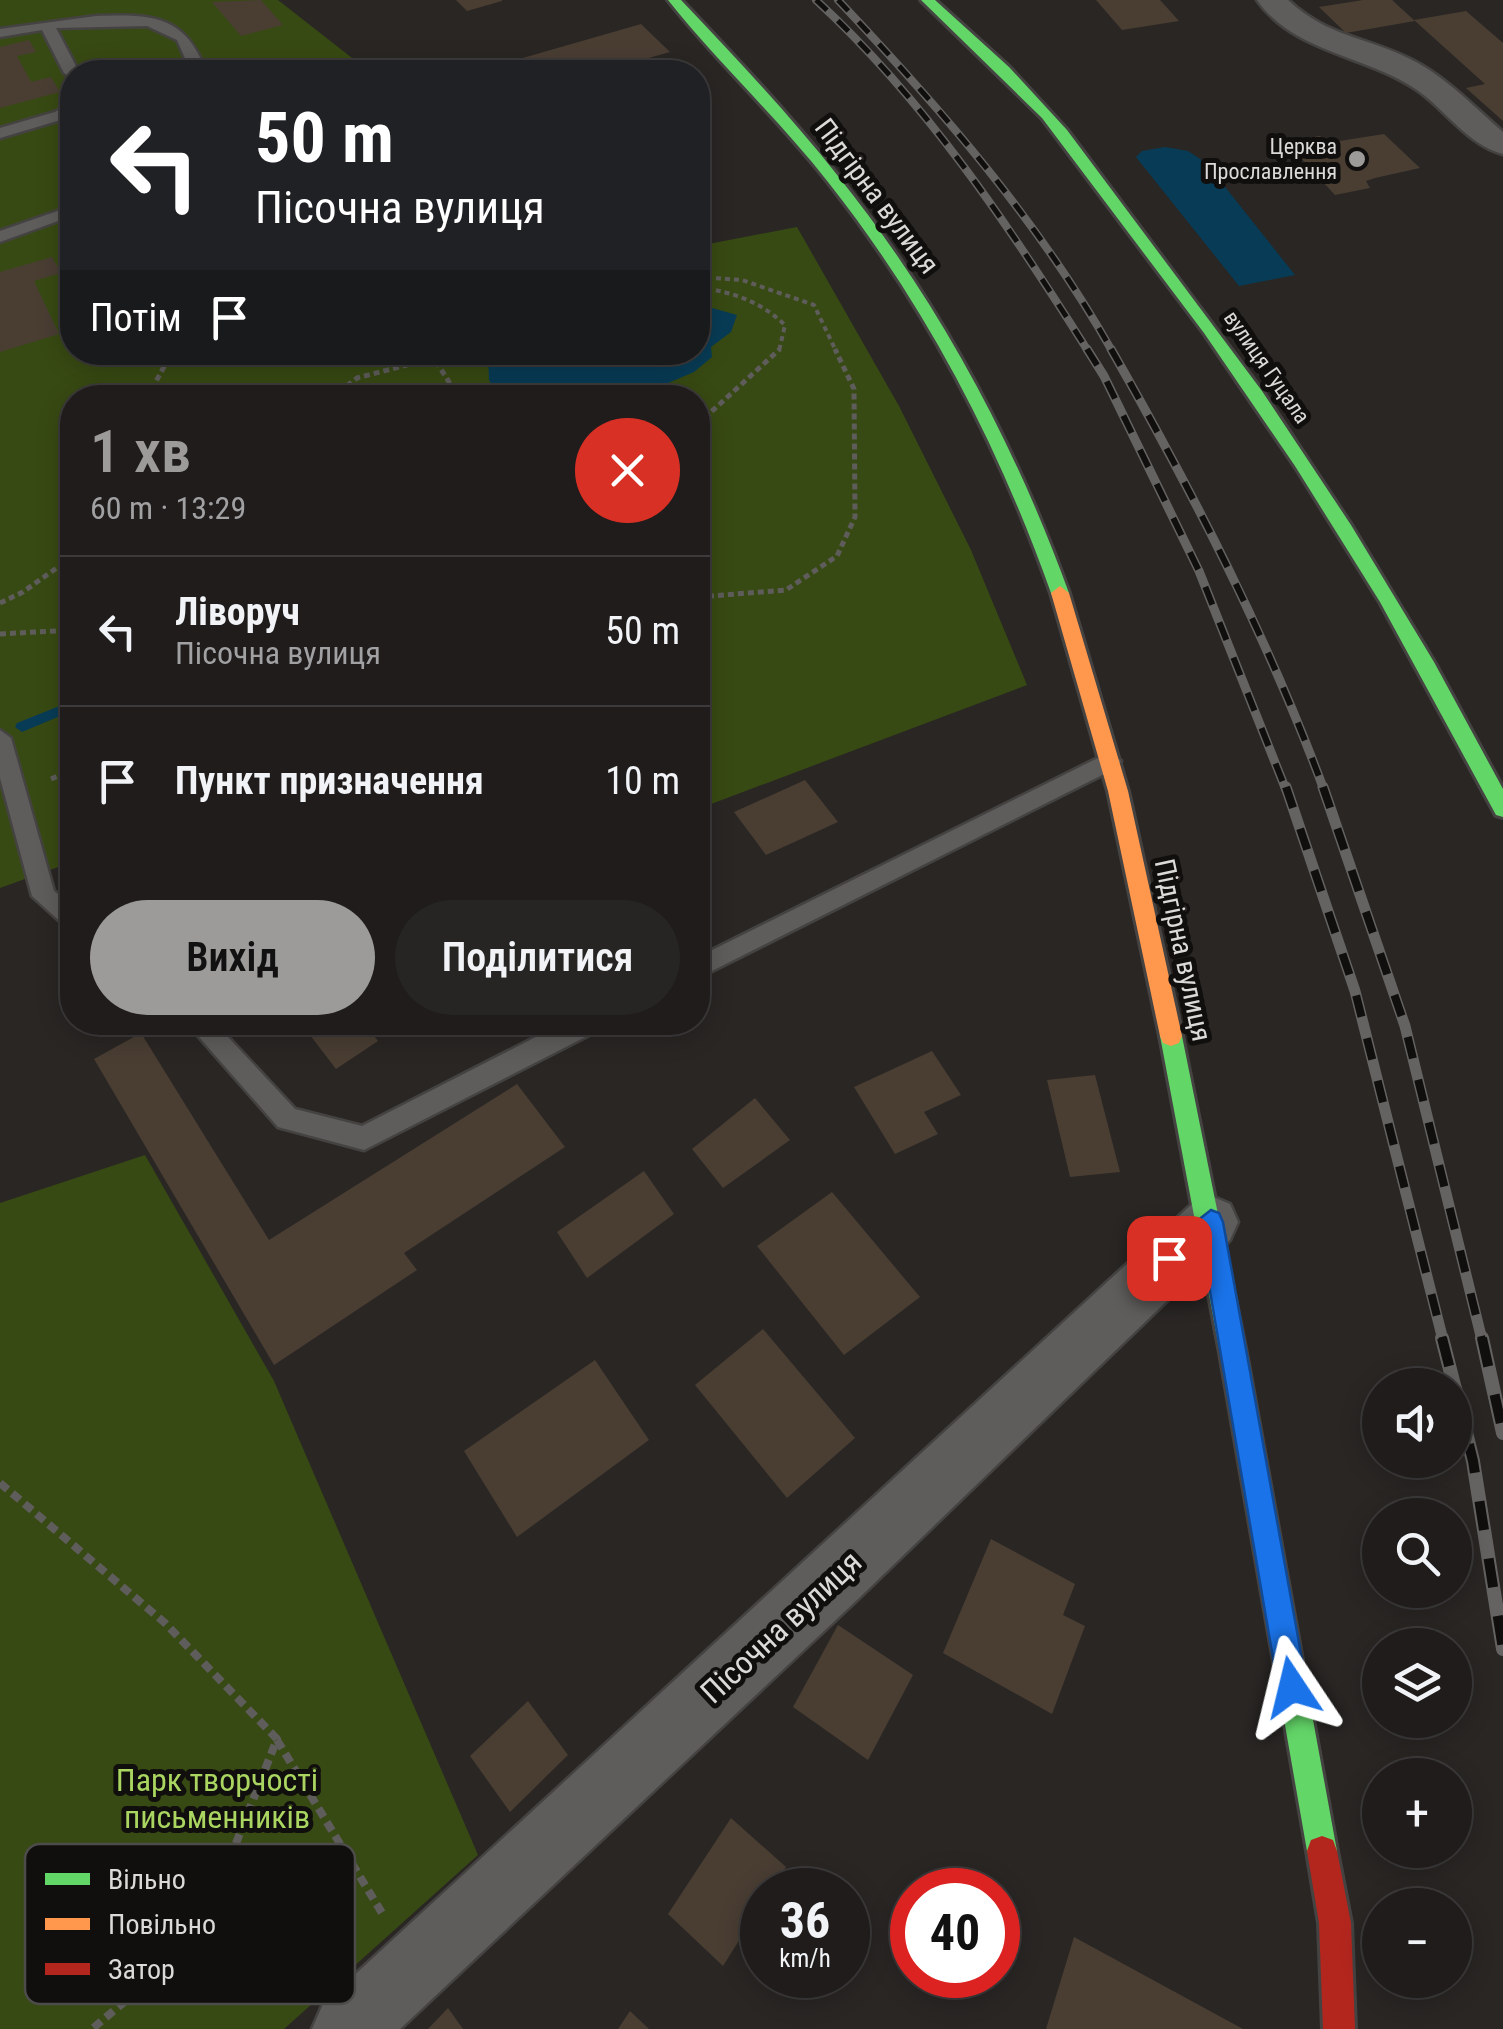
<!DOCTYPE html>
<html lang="uk">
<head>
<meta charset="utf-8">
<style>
  :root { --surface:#1f1c1b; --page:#272524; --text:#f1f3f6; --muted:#a1a1a3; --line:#3c3a3a; --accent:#9d9b99 }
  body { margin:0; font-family:"Roboto Condensed",sans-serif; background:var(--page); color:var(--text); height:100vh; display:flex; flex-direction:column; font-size:38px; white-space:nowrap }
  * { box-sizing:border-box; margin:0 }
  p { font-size:32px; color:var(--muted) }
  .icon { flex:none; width:55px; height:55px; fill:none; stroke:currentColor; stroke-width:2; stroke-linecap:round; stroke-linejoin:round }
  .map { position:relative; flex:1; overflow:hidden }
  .details { position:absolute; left:60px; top:385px; width:650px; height:650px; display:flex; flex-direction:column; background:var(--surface); border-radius:40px; box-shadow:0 5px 25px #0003,0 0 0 2px var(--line) }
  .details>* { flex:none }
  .top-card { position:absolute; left:60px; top:60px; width:650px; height:305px; border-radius:40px; box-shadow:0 5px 25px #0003,0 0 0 2px var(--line); background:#202124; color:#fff; overflow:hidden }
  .buttons { position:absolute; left:1362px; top:1368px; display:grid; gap:20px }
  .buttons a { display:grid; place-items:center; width:110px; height:110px; border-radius:50%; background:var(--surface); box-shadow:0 5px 25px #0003,0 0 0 2px var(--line); font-size:50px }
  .speed { position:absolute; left:740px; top:1868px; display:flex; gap:20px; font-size:50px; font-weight:700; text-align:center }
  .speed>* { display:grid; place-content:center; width:130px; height:130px; border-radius:50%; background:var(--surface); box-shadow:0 5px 25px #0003,0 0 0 2px var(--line); line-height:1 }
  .speed small { font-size:25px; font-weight:400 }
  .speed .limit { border:15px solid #d22; background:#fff; color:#111 }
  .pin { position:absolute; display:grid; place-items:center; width:85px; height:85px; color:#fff; margin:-42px; border-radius:20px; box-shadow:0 5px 15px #0006 }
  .me { position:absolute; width:110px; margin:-55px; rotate:350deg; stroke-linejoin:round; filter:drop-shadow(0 0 8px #0008) }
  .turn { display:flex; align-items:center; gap:35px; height:210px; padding:0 30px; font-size:45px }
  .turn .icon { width:130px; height:130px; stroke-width:2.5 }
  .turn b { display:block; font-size:70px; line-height:85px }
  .then { display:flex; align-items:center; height:95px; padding:0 30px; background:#0003; gap:20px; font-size:38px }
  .round { display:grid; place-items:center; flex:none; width:105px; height:105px; border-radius:52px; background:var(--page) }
  .headline { display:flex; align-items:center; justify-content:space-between; height:170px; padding:0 30px }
  h1 { font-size:60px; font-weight:600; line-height:75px; color:var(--accent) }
  .primary-button { display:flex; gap:20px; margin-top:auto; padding:20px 30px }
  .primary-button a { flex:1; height:115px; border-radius:60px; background:var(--accent); color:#111; font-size:40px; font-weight:600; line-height:115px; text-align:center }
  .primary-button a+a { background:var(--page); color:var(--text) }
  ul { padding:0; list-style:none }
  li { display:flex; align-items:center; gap:30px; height:150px; padding:0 30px; border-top:2px solid var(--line) }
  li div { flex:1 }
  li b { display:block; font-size:38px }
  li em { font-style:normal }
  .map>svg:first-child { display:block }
  .green { fill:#384a13 }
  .water { fill:#083c56 }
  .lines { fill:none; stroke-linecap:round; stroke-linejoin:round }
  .stream { fill:#083c56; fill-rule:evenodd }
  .building { fill:#4a3e33 }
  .lane-casing { stroke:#454342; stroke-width:5 }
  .street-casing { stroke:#454342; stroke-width:5 }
  .fast-casing { stroke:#454342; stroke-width:6 }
  .slow-casing { stroke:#454342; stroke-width:6 }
  .jam-casing { stroke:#454342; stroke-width:6 }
  .path-far2 { stroke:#5f5d5b; stroke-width:4; stroke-dasharray:5 4; stroke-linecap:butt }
  .path-far1 { stroke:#5f5d5b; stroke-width:5; stroke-dasharray:6 4; stroke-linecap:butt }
  .path { stroke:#5f5d5b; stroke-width:8; stroke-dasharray:10 6; stroke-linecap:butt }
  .lane { fill:#5f5d5c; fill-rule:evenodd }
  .street { fill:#5f5d5c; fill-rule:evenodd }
  .fast { fill:#63d668; fill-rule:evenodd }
  .slow { fill:#ff974d; fill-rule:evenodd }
  .jam { fill:#b3261e; fill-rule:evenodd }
  .rail-far3-casing { stroke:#656362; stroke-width:8 }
  .rail-far2-casing { stroke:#656362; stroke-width:9 }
  .rail-far1-casing { stroke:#656362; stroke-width:11 }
  .rail-casing { stroke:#656362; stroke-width:14 }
  .rail-far3 { stroke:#110f0e; stroke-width:5; stroke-dasharray:15; stroke-linecap:butt }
  .rail-far2 { stroke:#110f0e; stroke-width:6; stroke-dasharray:19; stroke-linecap:butt }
  .rail-far1 { stroke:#110f0e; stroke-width:8; stroke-dasharray:22; stroke-linecap:butt }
  .rail { stroke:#110f0e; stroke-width:10; stroke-dasharray:29; stroke-linecap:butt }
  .route { fill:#1a73e8; stroke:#114b97; stroke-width:2.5 }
  .poi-dot { fill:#9d9b99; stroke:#110f0e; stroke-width:4 }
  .labels { text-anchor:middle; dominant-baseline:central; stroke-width:10; stroke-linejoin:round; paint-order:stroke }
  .far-poi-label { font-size:22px; fill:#dcdad8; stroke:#110f0e; text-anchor:end }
  .far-street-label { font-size:22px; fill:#dcdad8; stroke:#110f0e }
  .street-label { font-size:28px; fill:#dcdad8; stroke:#110f0e }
  .near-street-label { font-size:32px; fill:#dcdad8; stroke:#110f0e }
  .near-park-label { font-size:32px; fill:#a9d560; stroke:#110f0e }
  .key { fill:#110f0e; stroke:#4e4c4b; stroke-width:2.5 }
  .key-label { font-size:28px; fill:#dcdad8 }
</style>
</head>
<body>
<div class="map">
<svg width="1503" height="2029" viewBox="0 0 1503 2029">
  <rect width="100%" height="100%" fill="#292624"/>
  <g class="green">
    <polygon points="0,0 278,0 370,72 72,72 72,352 698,352 698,246 797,227 899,406 971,550 1027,685 698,809 698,398 72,398 72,862 0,888"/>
    <polygon points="145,1155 274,1381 478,1855 284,2029 0,2029 0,1203"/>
  </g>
  <g class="water">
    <polygon points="1165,147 1188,151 1206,163 1295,275 1239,286 1136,157 1142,151"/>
    <polygon points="698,304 737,315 731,332 711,347 712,357 694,372 635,397 499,398 489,380 488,353 698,352"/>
  </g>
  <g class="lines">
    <polygon class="stream" points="72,701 72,711 22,732 15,727 17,723"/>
  </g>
  <g class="building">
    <polygon points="261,0 283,25 241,36 212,2"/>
    <polygon points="456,0 502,0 502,1 467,11"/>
    <polygon points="1096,0 1160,0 1179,21 1122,30"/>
    <polygon points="1363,0 1392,0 1415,21 1346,33 1319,7"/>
    <polygon points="1466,11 1503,43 1503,121 1466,88 1485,84 1414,20"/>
    <polygon points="641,24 670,52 599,72 474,72"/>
    <polygon points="29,40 36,52 17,56 31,82 51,77 60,92 0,108 0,47"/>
    <polygon points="1384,134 1420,168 1375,178 1366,181 1370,188 1335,195 1285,141 1320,136 1327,143"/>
    <polygon points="52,257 61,273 34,281 59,334 0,352 0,272"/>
    <polygon points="805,780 838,822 766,855 734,812"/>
    <polygon points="300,1022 363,1022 378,1041 336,1069"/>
    <polygon points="141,1033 269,1240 517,1084 565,1147 404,1253 417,1270 274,1365 94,1059"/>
    <polygon points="932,1051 961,1095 924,1112 938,1134 895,1154 854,1087"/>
    <polygon points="1095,1075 1120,1172 1070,1177 1047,1080"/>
    <polygon points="755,1098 790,1140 723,1188 692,1149"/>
    <polygon points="644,1171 674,1214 587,1278 557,1232"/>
    <polygon points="832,1192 920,1297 844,1355 757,1246"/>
    <polygon points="763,1329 855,1438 787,1498 695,1385"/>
    <polygon points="595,1360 649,1440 517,1537 464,1451"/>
    <polygon points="991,1539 1075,1584 1063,1615 1085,1626 1052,1714 943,1653"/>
    <polygon points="838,1625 913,1675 868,1760 793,1707"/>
    <polygon points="528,1701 568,1755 510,1812 470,1756"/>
    <polygon points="731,1818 786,1867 771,1890 762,1890 762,1904 723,1966 668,1914"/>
    <polygon points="1074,1937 1243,2029 1046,2029"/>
    <polygon points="448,2008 463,2029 428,2029"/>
    <polygon points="630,2011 649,2029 618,2029"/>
  </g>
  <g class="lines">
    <g class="lane-casing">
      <g id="lane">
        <path d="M96 16C150 14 186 14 206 72H191L177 40 147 26 56 28 79 72H72V78L64 73 42 30 0 37V29Z"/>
        <polygon points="72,102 72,114 67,118 0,138 0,128 55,112"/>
        <polygon points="72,206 72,216 0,242 0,231"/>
        <polygon points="0,730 11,738 54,891 72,905 72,928 64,925 32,896 0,778"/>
        <polygon points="1110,752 1121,761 1118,767 698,978 698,957"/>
        <polygon points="186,1022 214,1022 295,1109 362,1126 565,1022 602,1022 599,1030 364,1150 278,1127"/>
      </g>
    </g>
    <g class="street-casing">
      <g id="street">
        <path d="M1257 0H1288C1329 38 1365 36 1412 60 1446 77 1474 107 1503 132V154C1468 145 1446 110 1417 90 1366 55 1294 53 1257 0Z"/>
        <polygon points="1211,1196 1230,1204 1238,1222 1230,1240 858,1599 400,2029 312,2029 323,2004 1192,1204"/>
      </g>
    </g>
    <g class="fast-casing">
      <g id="fast">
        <path d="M668 0H681C735 57 789 114 838 176 939 302 1014 442 1069 593L1067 598H1053L1051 593C998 444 926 306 828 182 778 118 718 63 668 0Z"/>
        <polygon points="921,0 935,0 1009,67 1067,130 1262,391 1351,525 1434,662 1503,789 1503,817 1496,815 1380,602 1295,466 1204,333 1042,118"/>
        <polygon points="1171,1026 1179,1029 1182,1036 1246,1353 1337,1851 1333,1862 1322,1866 1311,1862 1307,1851 1220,1353 1160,1036 1163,1029"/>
      </g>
    </g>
    <g class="slow-casing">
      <polygon id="slow" points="1060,586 1069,593 1128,791 1182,1036 1179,1043 1171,1046 1163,1043 1160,1036 1108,791 1051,593"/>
    </g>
    <g class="jam-casing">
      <polygon id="jam" points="1322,1836 1333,1840 1337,1851 1351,1923 1355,2029 1323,2029 1319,1923 1307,1851 1311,1840"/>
    </g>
    <g class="path-far2">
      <polyline points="698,277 742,280 814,305 836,351"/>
      <path d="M698 287C732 292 760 301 785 325L779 351"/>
    </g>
    <g class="path-far1">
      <polyline points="435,352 434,358 459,398"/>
      <polyline points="147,398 172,352"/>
      <polyline points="331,398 357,378 434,358"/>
      <polyline points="698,438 710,413 780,349"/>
      <polyline points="698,474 705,501 698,508"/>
      <polyline points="698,597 786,590 837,556 855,517 854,389 835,349"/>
      <polyline points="0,603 23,592 72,557"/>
      <polyline points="0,634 72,630"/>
      <polyline points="51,779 72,770"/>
    </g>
    <g class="path">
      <polyline points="0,1483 165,1623 277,1739 198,1940 92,2029"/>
      <polyline points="277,1740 382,1913"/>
    </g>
    <use href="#lane" class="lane"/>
    <use href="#street" class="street"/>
    <use href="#fast" class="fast"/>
    <use href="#slow" class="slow"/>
    <use href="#jam" class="jam"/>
    <g class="rail-far3-casing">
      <g id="rail-far3">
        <path d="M816 0C925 100 1010 227 1088 351"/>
        <path d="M838 0C940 108 1039 221 1112 351"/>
      </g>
    </g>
    <g class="rail-far2-casing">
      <g id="rail-far2">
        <polyline points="1087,349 1104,376 1199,571 1286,790"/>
        <path d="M1111 349C1192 491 1267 636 1324 790"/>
      </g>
    </g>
    <g class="rail-far1-casing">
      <g id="rail-far1">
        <polyline points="1286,787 1355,991 1443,1340"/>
        <polyline points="1323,787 1405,1026 1482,1340"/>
      </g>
    </g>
    <g class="rail-casing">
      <g id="rail">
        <polyline points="1442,1338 1454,1385"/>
        <polyline points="1482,1338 1503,1433"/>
        <polyline points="1455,1388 1473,1461 1503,1649"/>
      </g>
    </g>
    <use href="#rail-far3" class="rail-far3"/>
    <use href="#rail-far2" class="rail-far2"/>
    <use href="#rail-far1" class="rail-far1"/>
    <use href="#rail" class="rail"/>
  </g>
  <polygon class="route" points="1211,1210 1219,1213 1223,1222 1307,1687 1303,1697 1292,1702 1282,1697 1278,1687 1202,1245 1169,1270 1160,1267 1156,1258 1160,1250"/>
  <circle class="poi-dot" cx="1357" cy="159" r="10"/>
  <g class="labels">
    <g class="far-poi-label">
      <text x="1337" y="146">Церква<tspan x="1337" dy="25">Прославлення</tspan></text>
    </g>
    <g class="far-street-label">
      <text transform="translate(1267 367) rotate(55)">вулиця Гуцала</text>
    </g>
    <g class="street-label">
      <text transform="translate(877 196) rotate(53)">Підгірна вулиця</text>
      <text transform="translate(1183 950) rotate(78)">Підгірна вулиця</text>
    </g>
    <g class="near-street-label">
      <text transform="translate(781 1627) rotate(-43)">Пісочна вулиця</text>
    </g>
    <g class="near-park-label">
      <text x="217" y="1780">Парк творчості<tspan x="217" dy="37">письменників</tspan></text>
    </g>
  </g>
  <rect x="25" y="1844" width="330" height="160" rx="15" class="key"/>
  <rect x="45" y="1873" width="45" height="12" fill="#63d668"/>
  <rect x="45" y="1918" width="45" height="12" fill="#ff974d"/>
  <rect x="45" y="1963" width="45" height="12" fill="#b3261e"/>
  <g class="key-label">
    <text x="108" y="1889">Вільно</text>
    <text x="108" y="1934">Повільно</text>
    <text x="108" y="1979">Затор</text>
  </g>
</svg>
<div class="buttons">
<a><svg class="icon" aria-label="sound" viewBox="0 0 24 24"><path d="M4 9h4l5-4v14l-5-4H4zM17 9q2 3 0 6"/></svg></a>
<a><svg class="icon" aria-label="search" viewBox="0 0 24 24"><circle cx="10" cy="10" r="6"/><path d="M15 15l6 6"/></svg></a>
<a><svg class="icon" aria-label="layers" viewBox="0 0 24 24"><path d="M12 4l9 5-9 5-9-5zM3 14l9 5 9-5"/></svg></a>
<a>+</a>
<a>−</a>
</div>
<div class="speed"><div>36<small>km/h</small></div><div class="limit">40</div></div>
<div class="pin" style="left:1169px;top:1258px;background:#d93025"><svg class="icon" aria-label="arrive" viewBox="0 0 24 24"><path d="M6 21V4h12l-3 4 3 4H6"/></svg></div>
<svg class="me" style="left:1292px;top:1687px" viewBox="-20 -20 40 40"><path d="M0-17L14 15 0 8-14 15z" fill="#1a73e8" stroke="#fff" stroke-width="4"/></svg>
<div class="top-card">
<div class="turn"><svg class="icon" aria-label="left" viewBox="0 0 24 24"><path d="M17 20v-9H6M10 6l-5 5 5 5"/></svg><div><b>50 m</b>Пісочна вулиця</div></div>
<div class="then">Потім<svg class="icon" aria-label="arrive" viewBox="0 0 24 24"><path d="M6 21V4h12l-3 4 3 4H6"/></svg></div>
</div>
<section class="details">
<div class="headline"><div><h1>1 хв</h1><p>60 m · 13:29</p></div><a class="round" style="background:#d93025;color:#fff"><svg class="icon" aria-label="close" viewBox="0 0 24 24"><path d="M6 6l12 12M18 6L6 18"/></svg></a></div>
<ul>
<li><svg class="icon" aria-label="left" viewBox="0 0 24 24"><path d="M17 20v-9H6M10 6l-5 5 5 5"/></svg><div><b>Ліворуч</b><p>Пісочна вулиця</p></div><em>50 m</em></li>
<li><svg class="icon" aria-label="arrive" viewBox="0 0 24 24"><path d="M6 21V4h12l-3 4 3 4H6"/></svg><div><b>Пункт призначення</b></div><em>10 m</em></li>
</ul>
<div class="primary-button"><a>Вихід</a><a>Поділитися</a></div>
</section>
</div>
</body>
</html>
